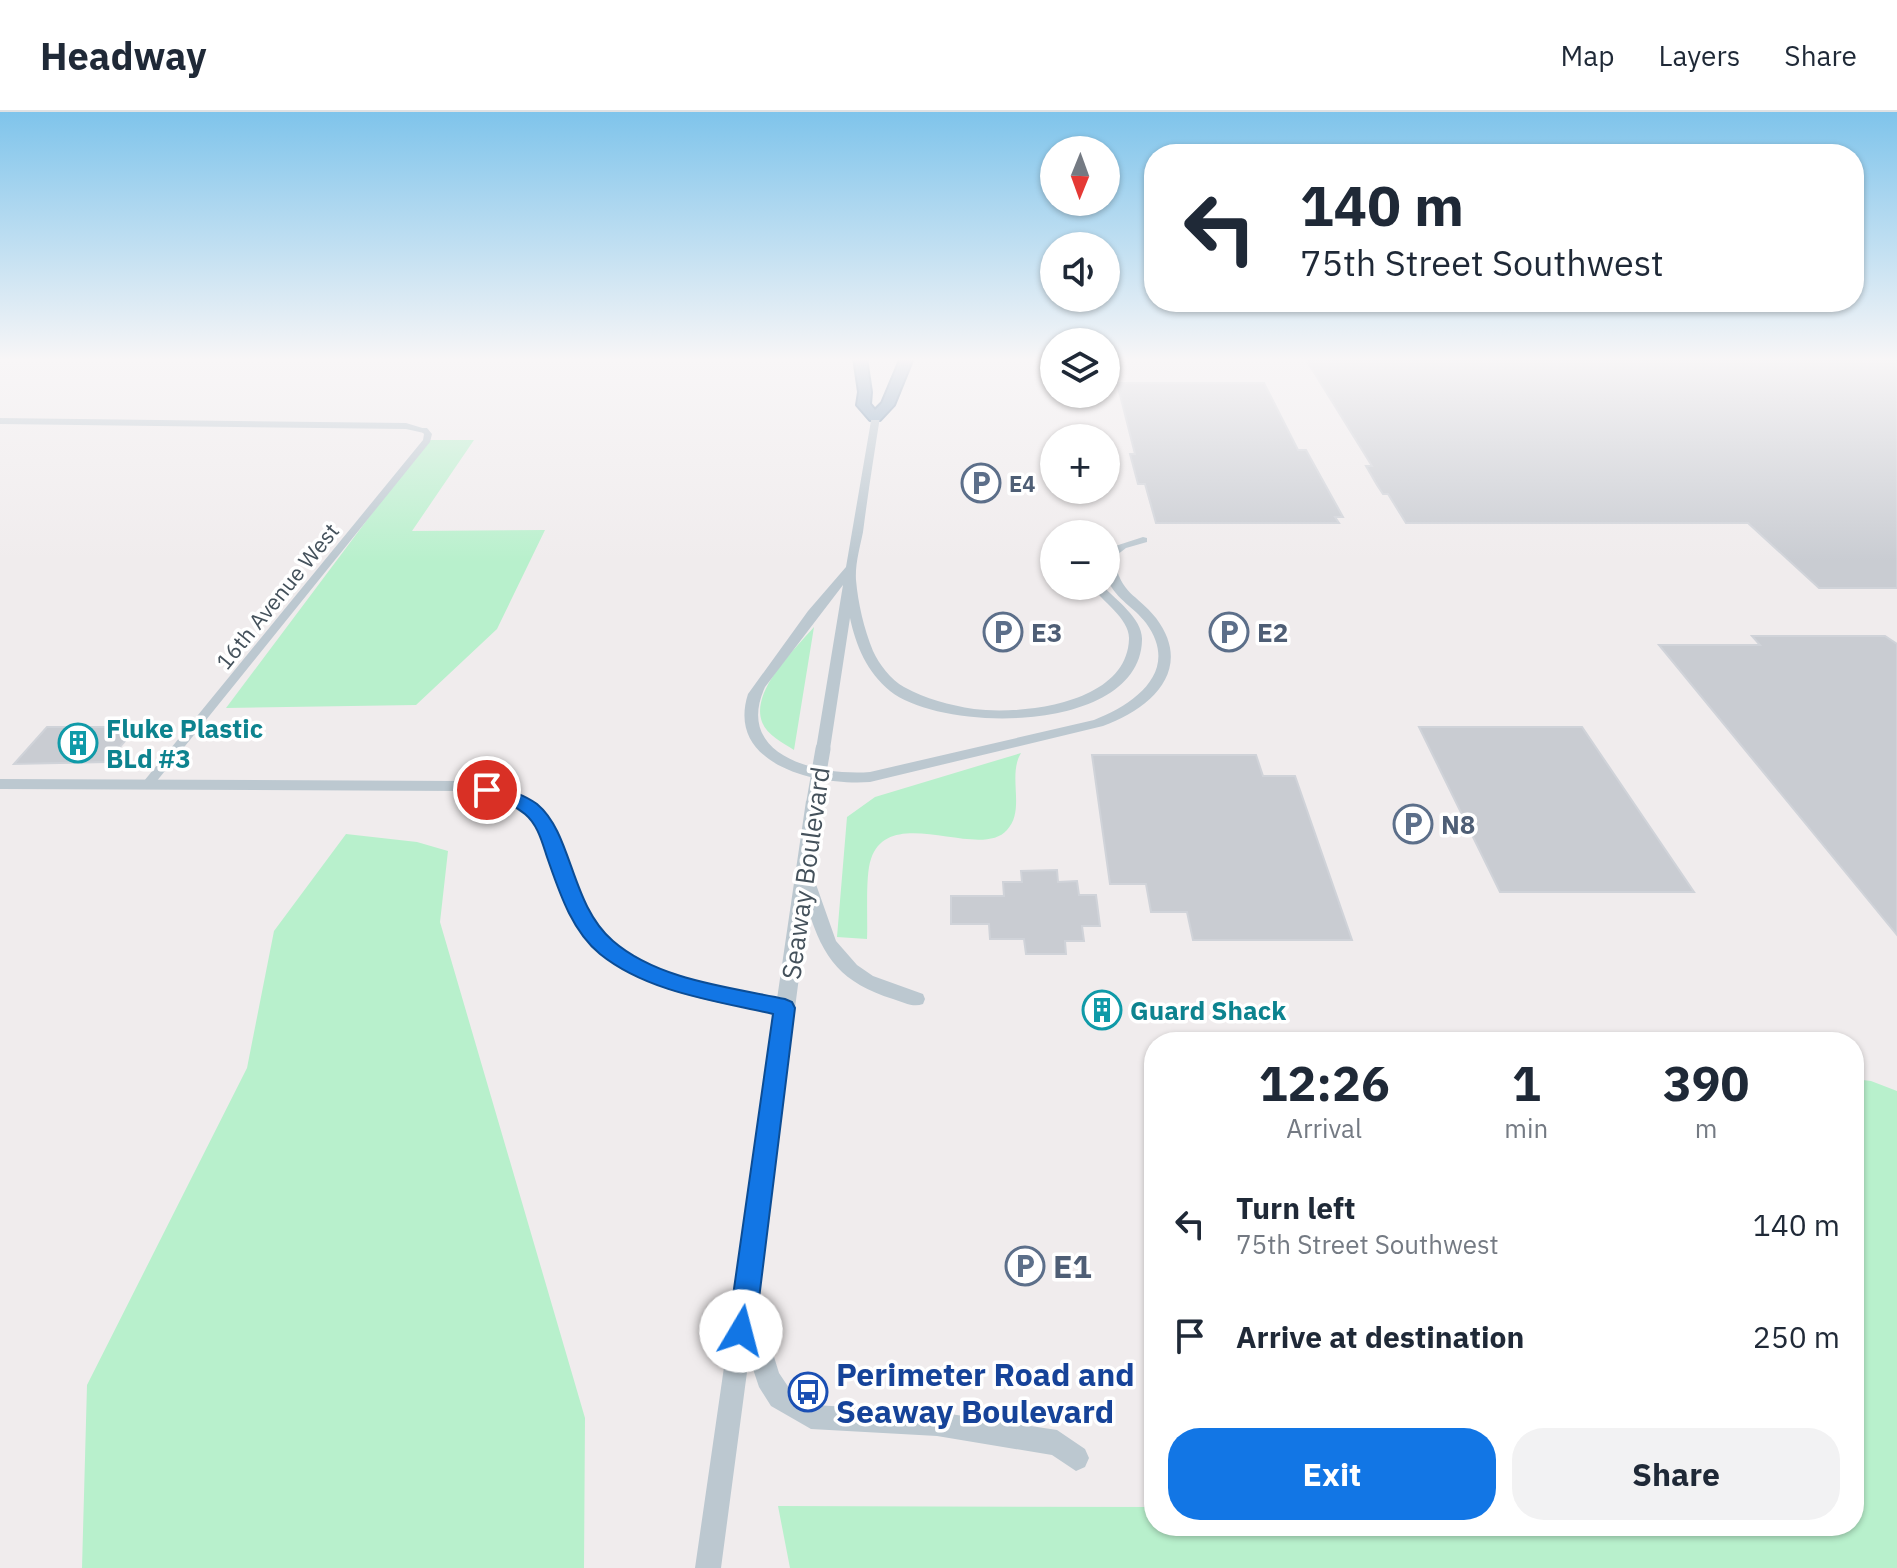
<!DOCTYPE html>
<html lang="en">
<head>
<meta charset="utf-8">
<style>
  :root { --surface:#fff; --page:#f2f2f3; --text:#1f2937; --muted:#747a83; --line:#e0e1e3; --accent:#1276e5 }
  body { margin:0; font-family:"IBM Plex Sans",sans-serif; background:var(--page); color:var(--text); height:100vh; display:flex; flex-direction:column; font-size:30px; white-space:nowrap }
  * { box-sizing:border-box; margin:0 }
  p { font-size:26px; color:var(--muted) }
  .icon { flex:none; width:44px; height:44px; fill:none; stroke:currentColor; stroke-width:2; stroke-linecap:round; stroke-linejoin:round }
  .map { position:relative; flex:1; overflow:hidden }
  .panel { position:absolute; left:1144px; top:920px; width:720px; height:504px; display:flex; flex-direction:column; background:var(--surface); border-radius:32px; box-shadow:0 2px 6px #0004 }
  .panel>* { flex:none }
  .guide { position:absolute; left:1144px; top:32px; width:720px; height:168px; border-radius:32px; box-shadow:0 2px 6px #0004; background:#fff; color:var(--text); overflow:hidden }
  .needle { width:52px; rotate:181deg }
  .buttons { position:absolute; left:1040px; top:24px; display:grid; gap:16px }
  .buttons a { display:grid; place-items:center; width:80px; height:80px; border-radius:50%; background:var(--surface); box-shadow:0 2px 6px #0004; font-size:40px }
  .pin { position:absolute; display:grid; place-items:center; width:68px; height:68px; color:#fff; margin:-34px; border:4px solid #fff; border-radius:50%; box-shadow:0 2px 8px #0007 }
  .me { position:absolute; width:88px; margin:-44px; rotate:8deg; stroke-linejoin:round; filter:drop-shadow(0 0 6px #0008) }
  .turn { display:flex; align-items:center; gap:28px; height:168px; padding:0 24px; font-size:36px }
  .turn .icon { width:104px; height:104px; stroke-width:2.5 }
  .turn b { display:block; font-size:56px; line-height:68px }
  .eta { display:flex; justify-content:space-evenly; align-items:center; height:136px; text-align:center }
  .eta b { font-size:48px; font-weight:700; line-height:56px }
  .cta { display:flex; gap:16px; margin-top:auto; padding:16px 24px }
  .cta a { flex:1; height:92px; border-radius:32px; background:var(--accent); color:#fff; font-size:32px; font-weight:700; line-height:92px; text-align:center }
  .cta a+a { background:var(--page); color:var(--text) }
  ul { padding:0; list-style:none }
  li { display:flex; align-items:center; gap:24px; height:112px; padding:0 24px }
  li div { flex:1 }
  li b { display:block; font-size:30px }
  li em { font-style:normal }
  header { display:flex; align-items:center; gap:48px; box-sizing:border-box; height:112px; padding:0 40px; background:var(--surface); border-bottom:2px solid var(--line) }
  header strong { font-size:38px }
  nav { display:flex; gap:44px; margin-inline-start:auto; font-size:28px }
  .map>svg:first-child { display:block }
  .green { fill:#b8f0cc }
  .building { fill:#c9ccd2; stroke:#d0d3d9; stroke-width:2 }
  .lines { fill:none; stroke-linecap:round; stroke-linejoin:round }
  .motorway-casing { stroke:#6d8daa; stroke-width:4 }
  .minor { fill:#bcc8d0; fill-rule:evenodd }
  .tertiary { fill:#bcc8d0; fill-rule:evenodd }
  .motorway { fill:#82a2be; fill-rule:evenodd }
  .tertiary-bridge { stroke:#bcc8d0; stroke-width:15 }
  .route { fill:#1276e5; stroke:#0c4d95; stroke-width:2 }
  .labels { text-anchor:middle; dominant-baseline:central; stroke-width:7; stroke-linejoin:round; paint-order:stroke }
  .far-service-label { font-size:22px; font-weight:bold; fill:#4e5e75; stroke:#fff; text-anchor:start }
  .far-street-label { font-size:22px; fill:#44515b; stroke:#fff }
  .service-label { font-size:26px; font-weight:bold; fill:#4e5e75; stroke:#fff; text-anchor:start }
  .culture-label { font-size:26px; font-weight:bold; fill:#0d838f; stroke:#fff; text-anchor:start }
  .street-label { font-size:26px; fill:#44515b; stroke:#fff }
  .near-service-label { font-size:32px; font-weight:bold; fill:#4e5e75; stroke:#fff; text-anchor:start }
  .near-transit-label { font-size:32px; font-weight:bold; fill:#164399; stroke:#fff; text-anchor:start }
</style>
</head>
<body>
<header>
<strong>Headway</strong>
<nav><a>Map</a><a>Layers</a><a>Share</a></nav>
</header>
<div class="map">
<svg width="1897" height="1456" viewBox="0 0 1897 1456">
  <rect width="100%" height="100%" fill="#f0eced"/>
  <g class="green">
    <polygon points="427,328 474,328 412,419 545,418 497,517 416,593 226,596"/>
    <path d="M814 515 794 638C783 631 767 623 762 610 750 579 796 536 814 515Z"/>
    <path d="M1021 641C1007 664 1026 698 1007 718 980 749 890 691 871 747 865 763 868 808 867 827L837 825 847 705 875 685Z"/>
    <polygon points="346,722 417,730 448,739 440,810 585,1306 584,1456 82,1456 87,1273 247,956 274,819"/>
    <polygon points="1854,967 1871,969 1897,979 1897,1456 790,1456 778,1394 1154,1395 1154,1414 1854,1414"/>
  </g>
  <g class="building">
    <polygon points="1305,246 1897,246 1897,476 1819,476 1748,411 1406,411 1388,382 1383,382 1377,373 1366,354 1372,354"/>
    <polygon points="1117,271 1264,271 1298,338 1306,338 1343,405 1335,405 1339,411 1156,411 1145,372 1138,372 1130,342 1135,342"/>
    <polygon points="1752,524 1885,524 1897,532 1897,823 1659,533 1760,533"/>
    <polygon points="47,615 137,615 107,650 14,652"/>
    <polygon points="1419,615 1582,615 1694,780 1500,780"/>
    <polygon points="1092,643 1256,643 1263,664 1295,664 1352,828 1193,828 1187,800 1151,800 1146,772 1110,772"/>
    <polygon points="1057,758 1058,770 1077,769 1079,783 1096,783 1100,814 1082,814 1084,829 1065,829 1066,842 1026,842 1024,827 990,827 989,812 951,812 951,784 1004,784 1003,770 1022,770 1021,759"/>
  </g>
  <g class="lines">
    <g class="motorway-casing">
      <polygon id="motorway" points="854,246 866,246 871,280 870,292 875,298 882,291 901,246 913,246 894,293 880,308 870,308 857,293 859,280"/>
    </g>
    <polygon class="minor" points="421,316 427,316 432,322 430,330 152,675 144,675 142,672 144,669 423,328 424,322 420,318"/>
    <g class="tertiary">
      <path d="M872 303 880 305C874 343 868 381 863 420 860 435 855 452 856 468 858 491 864 517 873 539 879 552 891 568 904 575 926 587 949 593 974 597 1022 603 1127 592 1129 527 1130 507 1102 489 1091 474H1103C1116 488 1143 507 1142 528 1140 621 945 622 890 579 867 560 856 534 850 506L830 637 823 642 818 640 816 637 843 473 765 575C733 645 820 664 870 660L1094 608C1135 592 1181 559 1146 511 1134 495 1117 488 1108 469 1104 459 1106 448 1106 437L1143 425 1147 426V430L1126 436 1113 446C1123 485 1135 480 1156 506 1195 558 1150 597 1103 614L870 670C819 674 725 654 748 582L808 499 846 455Z"/>
      <polygon points="0,306 406,311 429,318 424,321 406,317 0,312"/>
      <path d="M0 667 459 669C485 675 512 678 534 694 564 715 566 755 579 786 586 803 598 817 612 829 655 870 722 876 777 887L806 689 814 684 819 685 822 689 812 761 836 829 857 853 873 864 923 882 925 887 923 892C913 896 903 890 893 887 842 871 823 847 808 797L753 1215 771 1235 779 1261 789 1276 814 1293 937 1300 1057 1318 1085 1337 1089 1346 1085 1355 1076 1359 1052 1343 937 1324 811 1317 771 1294 759 1275 749 1245 721 1456H695L775 902C717 890 650 882 603 842 586 828 573 809 564 788 551 759 551 721 522 701 503 688 481 684 459 679L0 677Z"/>
    </g>
    <use href="#motorway" class="motorway"/>
    <polyline class="tertiary-bridge" points="814,689 823,637"/>
  </g>
  <linearGradient id="sky" x2="0" y2="1"><stop stop-color="#7fc4eb"/><stop offset="0.55" stop-color="#f8f6f7"/><stop offset="1" stop-color="#f8f6f7" stop-opacity="0"/></linearGradient>
  <rect width="1897" height="450" fill="url(#sky)"/>
  <path class="route" d="M487 672C504 677 522 681 537 692 573 722 570 792 613 829 658 868 729 875 785 887L792 890 795 896 755 1219 751 1228 741 1232 732 1228 728 1219 773 902C716 889 647 880 600 842 571 818 559 779 547 745 542 730 538 713 525 702 512 691 496 686 480 682L478 678 480 673Z"/>
  <defs>
    <g id="parking-ring" transform="scale(2)"><circle r="9.5" fill="#fff" stroke="#5c6f8a" stroke-width="1.5"/><path d="M-3.5-5.5H1a3.5 3.5 0 0 1 0 7H-1V5.5H-3.5ZM-1-3.4V-.6H.8a1.4 1.4 0 0 0 0-2.8Z" fill="#5c6f8a"/></g>
    <g id="building-ring" transform="scale(2)"><circle r="9.5" fill="#fff" stroke="#0f9aa8" stroke-width="1.5"/><path d="M-4-6H4V6H1V3H-1V6H-4ZM-2.5-4.3h1.7v1.8h-1.7ZM.8-4.3h1.7v1.8H.8ZM-2.5-1h1.7V.8h-1.7ZM.8-1h1.7V.8H.8Z" fill="#0f9aa8"/></g>
    <g id="bus-ring" transform="scale(2)"><circle r="9.5" fill="#fff" stroke="#1a4fb4" stroke-width="1.5"/><path d="M-5-6H5V4H4V6H2V4H-2V6H-4V4H-5ZM-3.5-4V0h7V-4ZM-3.5 1.2v1.5H-2V1.2ZM2 1.2v1.5H3.5V1.2Z" fill="#1a4fb4"/></g>
  </defs>
  <g fill-rule="evenodd">
    <use href="#parking-ring" x="981" y="371"/>
    <use href="#parking-ring" x="1003" y="520"/>
    <use href="#parking-ring" x="1229" y="520"/>
    <use href="#building-ring" x="78" y="631"/>
    <use href="#parking-ring" x="1413" y="712"/>
    <use href="#building-ring" x="1102" y="898"/>
    <use href="#parking-ring" x="1025" y="1154"/>
    <use href="#bus-ring" x="808" y="1280"/>
  </g>
  <g class="labels">
    <g class="far-service-label">
      <text x="1009" y="371">E4</text>
    </g>
    <g class="far-street-label">
      <text transform="translate(277 484) rotate(-51)">16th Avenue West</text>
    </g>
    <g class="service-label">
      <text x="1031" y="520">E3</text>
      <text x="1257" y="520">E2</text>
      <text x="1441" y="712">N8</text>
    </g>
    <g class="culture-label">
      <text x="106" y="616">Fluke Plastic<tspan x="106" dy="30">BLd #3</tspan></text>
      <text x="1130" y="898">Guard Shack</text>
    </g>
    <g class="street-label">
      <text transform="translate(805 761) rotate(-82)">Seaway Boulevard</text>
    </g>
    <g class="near-service-label">
      <text x="1053" y="1154">E1</text>
    </g>
    <g class="near-transit-label">
      <text x="836" y="1262">Perimeter Road and<tspan x="836" dy="37">Seaway Boulevard</tspan></text>
    </g>
  </g>
</svg>
<div class="buttons">
<a><svg class="needle" viewBox="-14 -14 28 28"><path d="M0-13l5 13h-10z" fill="#e53935"/><path d="M0 13l5-13h-10z" fill="#747a83"/></svg></a>
<a><svg class="icon" aria-label="sound" viewBox="0 0 24 24"><path d="M4 9h4l5-4v14l-5-4H4zM17 9q2 3 0 6"/></svg></a>
<a><svg class="icon" aria-label="layers" viewBox="0 0 24 24"><path d="M12 4l9 5-9 5-9-5zM3 14l9 5 9-5"/></svg></a>
<a>+</a>
<a>−</a>
</div>
<div class="pin" style="left:487px;top:678px;background:#d93025"><svg class="icon" aria-label="arrive" viewBox="0 0 24 24"><path d="M6 21V4h12l-3 4 3 4H6"/></svg></div>
<svg class="me" style="left:741px;top:1219px" viewBox="-20 -20 40 40"><circle r="19" fill="#fff"/><path d="M0-13L10 11 0 6-10 11z" fill="#1276e5"/></svg>
<div class="guide">
<div class="turn"><svg class="icon" aria-label="left" viewBox="0 0 24 24"><path d="M17 20v-9H6M10 6l-5 5 5 5"/></svg><div><b>140 m</b>75th Street Southwest</div></div>
</div>
<section class="panel">
<div class="eta">
<div><b>12:26</b><p>Arrival</p></div>
<div><b>1</b><p>min</p></div>
<div><b>390</b><p>m</p></div>
</div>
<ul>
<li><svg class="icon" aria-label="left" viewBox="0 0 24 24"><path d="M17 20v-9H6M10 6l-5 5 5 5"/></svg><div><b>Turn left</b><p>75th Street Southwest</p></div><em>140 m</em></li>
<li><svg class="icon" aria-label="arrive" viewBox="0 0 24 24"><path d="M6 21V4h12l-3 4 3 4H6"/></svg><div><b>Arrive at destination</b></div><em>250 m</em></li>
</ul>
<div class="cta"><a>Exit</a><a>Share</a></div>
</section>
</div>
</body>
</html>
